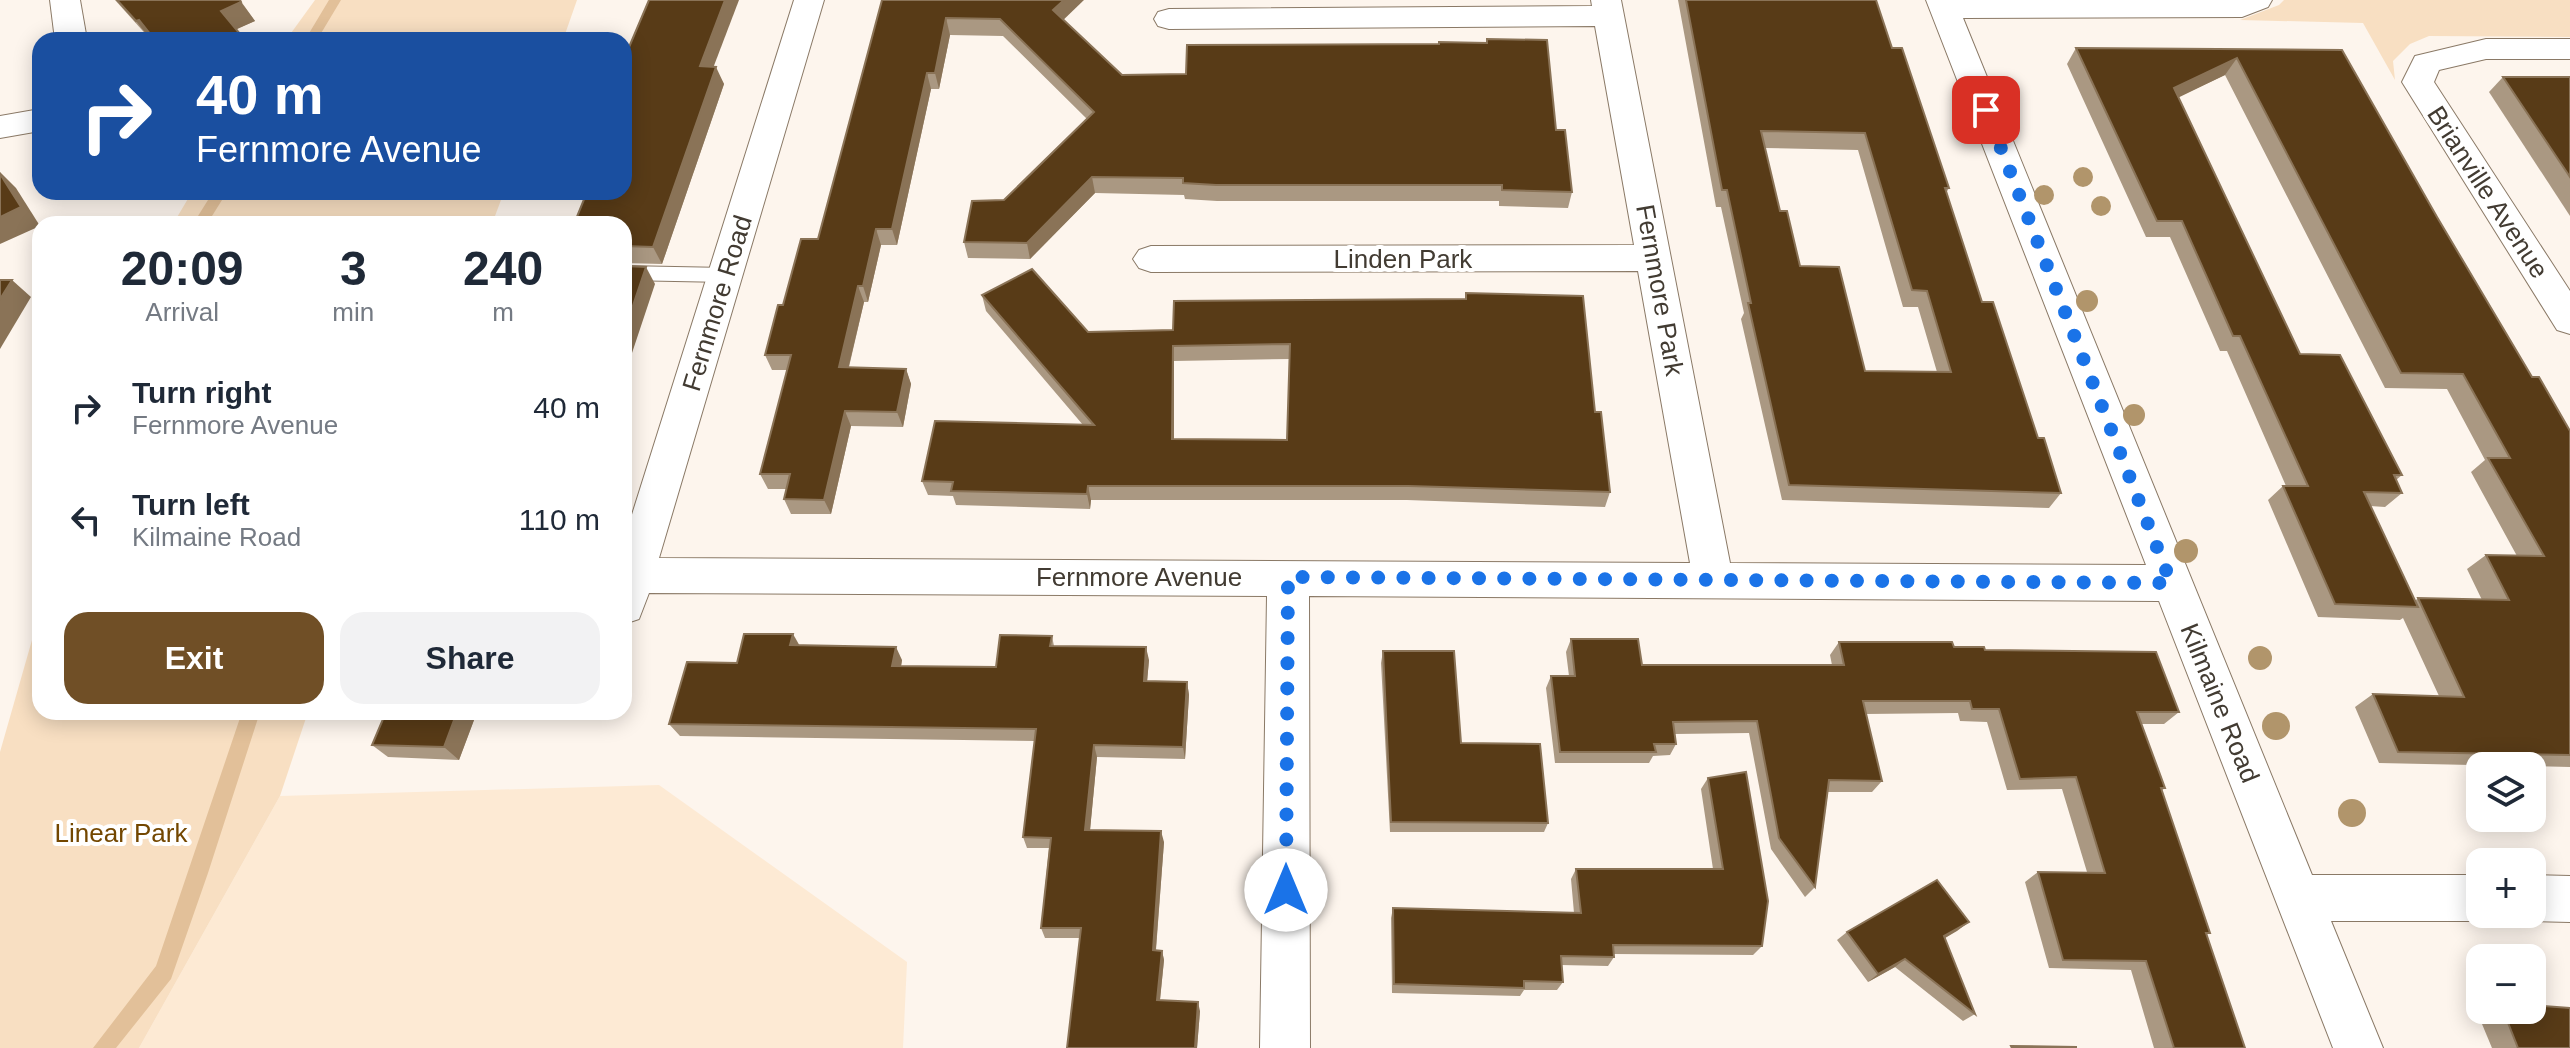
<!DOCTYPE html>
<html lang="en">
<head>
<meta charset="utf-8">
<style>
  :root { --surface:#fff; --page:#f2f2f3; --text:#1f2937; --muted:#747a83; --accent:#704f26 }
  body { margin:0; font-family:Helvetica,sans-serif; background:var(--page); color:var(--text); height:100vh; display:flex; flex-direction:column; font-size:30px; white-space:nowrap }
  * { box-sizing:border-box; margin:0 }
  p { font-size:26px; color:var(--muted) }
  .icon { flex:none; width:44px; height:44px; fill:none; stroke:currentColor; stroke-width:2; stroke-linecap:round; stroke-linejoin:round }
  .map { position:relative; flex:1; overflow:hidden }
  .drawer { position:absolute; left:32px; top:216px; width:600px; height:504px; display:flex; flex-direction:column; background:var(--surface); border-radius:24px; box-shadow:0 4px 20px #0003 }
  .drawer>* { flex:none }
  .guide { position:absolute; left:32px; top:32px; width:600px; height:168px; border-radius:24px; box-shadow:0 4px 20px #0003; background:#1a4fa0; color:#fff; overflow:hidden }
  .tools { position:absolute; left:2466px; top:752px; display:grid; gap:16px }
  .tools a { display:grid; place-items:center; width:80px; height:80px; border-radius:16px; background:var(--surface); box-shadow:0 4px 20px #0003; font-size:40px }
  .pin { position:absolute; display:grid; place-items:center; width:68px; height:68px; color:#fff; margin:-34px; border-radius:16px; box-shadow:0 4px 12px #0006 }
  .me { position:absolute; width:88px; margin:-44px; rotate:0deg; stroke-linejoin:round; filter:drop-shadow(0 0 6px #0008) }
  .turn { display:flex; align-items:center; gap:28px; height:168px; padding:0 32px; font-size:36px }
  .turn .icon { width:104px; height:104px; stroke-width:2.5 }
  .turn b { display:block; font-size:56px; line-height:68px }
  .eta { display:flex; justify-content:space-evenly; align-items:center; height:136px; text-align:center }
  .eta b { font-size:48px; font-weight:800; line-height:56px }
  .primary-button { display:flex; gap:16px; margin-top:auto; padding:16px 32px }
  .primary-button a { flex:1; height:92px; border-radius:24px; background:var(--accent); color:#fff; font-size:32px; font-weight:800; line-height:92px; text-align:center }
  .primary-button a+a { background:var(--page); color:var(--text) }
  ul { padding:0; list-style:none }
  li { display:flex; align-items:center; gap:24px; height:112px; padding:0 32px }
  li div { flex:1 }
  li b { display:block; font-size:30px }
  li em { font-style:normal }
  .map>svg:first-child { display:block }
  .built { fill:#fdead4 }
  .green { fill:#f8dfc2 }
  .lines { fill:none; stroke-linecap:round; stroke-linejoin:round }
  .stream { fill:#e2c099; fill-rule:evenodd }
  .lane-casing { stroke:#8a7966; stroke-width:2 }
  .street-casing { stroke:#8a7966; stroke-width:2 }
  .lane { fill:#fff; fill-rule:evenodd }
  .street { fill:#fff; fill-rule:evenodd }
  .tree { fill:#b1956b }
  .wall { fill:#aa9882; fill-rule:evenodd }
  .shaded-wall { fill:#8a7357 }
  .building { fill:#583b17; stroke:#8a7357; stroke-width:2; fill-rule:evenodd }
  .route { stroke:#1a73e8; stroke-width:14; stroke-dasharray:0 25.2 }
  .labels { text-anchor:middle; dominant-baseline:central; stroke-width:8; stroke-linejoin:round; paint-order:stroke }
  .street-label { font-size:26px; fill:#423b32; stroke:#fff }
  .park-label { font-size:26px; fill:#734700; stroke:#fff }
</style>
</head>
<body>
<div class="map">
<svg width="2570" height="1048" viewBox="0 0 2570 1048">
  <rect width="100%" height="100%" fill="#fdf5ed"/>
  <polygon class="built" points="659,785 907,962 903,1048 139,1048 280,796"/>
  <g class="green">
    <polygon points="315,0 577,0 563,40 286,40"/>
    <polygon points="2284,0 2570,0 2570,37 2429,36 2410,44 2393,61 2395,80 2363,23 2240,20 2279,5"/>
    <polygon points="192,192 504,192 492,224 173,224"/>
    <polygon points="40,612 40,712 308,712 280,796 139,1048 0,1048 0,752"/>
  </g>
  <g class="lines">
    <g class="stream">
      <polygon points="329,0 341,0 317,40 305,40"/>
      <polygon points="213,192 227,192 207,224 193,224"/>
      <polygon points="242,712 260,712 208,873 171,979 116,1048 93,1048 156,966"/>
    </g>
    <g class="lane-casing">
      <polygon id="lane" points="624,266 726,268 735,275 726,282 624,280"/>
    </g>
    <g class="street-casing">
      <g id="street">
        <polygon points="50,0 80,0 87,40 55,40"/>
        <polygon points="794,0 824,0 659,558 1690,563 1638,271 1151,272 1139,268 1133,259 1139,250 1151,246 1634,245 1595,26 1169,29 1158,26 1154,19 1158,12 1169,9 1592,6 1591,0 1621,0 1730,563 2146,565 1926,0 2272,0 2268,7 2242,17 1963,18 2312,875 2480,875 2480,914 2497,914 2480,921 2331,921 2383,1048 2333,1048 2159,601 1309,596 1310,1048 1260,1048 1267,596 649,593 639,619 624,624 624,540"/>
        <polygon points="2486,39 2570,39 2570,59 2486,59 2439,70 2434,82 2570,291 2570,334 2557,330 2402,82 2415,56"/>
        <polygon points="40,109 40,131 0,138 0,116"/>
        <polygon points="2532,875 2570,876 2570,922 2532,921 2515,914 2532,914"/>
      </g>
    </g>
    <use href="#lane" class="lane"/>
    <use href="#street" class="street"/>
  </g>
  <g class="tree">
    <circle cx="2083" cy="177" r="10"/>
    <circle cx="2044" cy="195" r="10"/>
    <circle cx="2101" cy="206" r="10"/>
    <circle cx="2087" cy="301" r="11"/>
    <circle cx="2134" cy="415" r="11"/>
    <circle cx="2186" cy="551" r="12"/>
    <circle cx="2260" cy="658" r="12"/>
    <circle cx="2276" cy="726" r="14"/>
    <circle cx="2352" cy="813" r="14"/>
  </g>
  <g class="wall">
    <polygon points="115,0 240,0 255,21 236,29 151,40"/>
    <polygon points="882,0 1063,20 1122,75 1556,130 1572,192 1568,208 1499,206 1499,201 1217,201 1185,199 1184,195 1095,193 1030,259 968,258 964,242 1004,200 1087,119 1003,36 950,35 939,89 931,89 897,245 881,245 868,302 864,302 849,367 906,369 911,384 903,427 851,426 831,514 791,514 784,499 786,489 768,489 760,474 787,370 772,370 765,355 783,305 818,239"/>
    <path d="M1678 0H1876L1892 48 1949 188 1946 193 1982 302 2061 493 2049 508 1782 500 1741 319 1744 313 1721 207H1716ZM1765 148 1858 150 1903 307H1918L1937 372 1865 371 1800 266 1780 211Z"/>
    <path d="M2076 48 2342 50 2437 217 2532 377 2570 431V767L2379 763 2355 707 2373 694 2439 696 2403 618 2400 620 2318 617 2268 500 2283 486H2286L2227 351H2220L2170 237H2146L2067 64ZM2225 75 2385 388 2447 389 2485 460 2471 472 2517 556 2486 555 2467 569 2482 600 2418 598 2415 601 2370 506 2385 507 2402 493 2396 480 2402 475 2300 354 2178 97Z"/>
    <polygon points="714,66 724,84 662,264 624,263 624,192"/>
    <polygon points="2503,77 2570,77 2570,216 2489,92"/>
    <path d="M1466 293 1595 412 1610 492 1605 507 1407 500H1091L1090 509 956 505 953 496 928 495 922 481 1083 425 986 311 982 295 1088 332 1173 330 1465 299ZM1290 359 1287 440 1174 439V361Z"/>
    <polygon points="1052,636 1054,646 1149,660 1147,681 1187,682 1189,695 1185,759 1097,757 1090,830 1164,842 1156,950 1162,951 1164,960 1160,1000 1200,1011 1197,1048 1067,1048 1080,938 1045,938 1041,928 1049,848 1027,848 1023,837 1035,741 680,736 669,724 799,645 902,660 901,666 996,667"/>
    <polygon points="1571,639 1642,665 1832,665 1830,655 1839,642 1954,647 1985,650 2179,712 2164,724 2141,724 2165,788 2161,791 2210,933 2206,935 2245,1048 2154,1048 2131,970 2049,968 2025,882 2038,872 2087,872 2062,789 2007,790 1987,722 1960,721 1958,713 1866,714 1882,781 1872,792 1828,792 1815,887 1805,897 1771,849 1749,733 1675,734 1676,744 1670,755 1653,756 1649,763 1555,763 1546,688 1551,676 1569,676 1566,652"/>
    <polygon points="1383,651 1461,743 1548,823 1544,832 1390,832 1381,663"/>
    <polygon points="477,712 459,760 388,757 372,745"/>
    <polygon points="1708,778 1762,946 1753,955 1614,954 1614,957 1608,966 1561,965 1563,982 1557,990 1524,990 1520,996 1392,993 1391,918 1393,908 1574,913 1571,879 1576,869 1713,869 1701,789"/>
    <polygon points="1969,922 1945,938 1975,1014 1963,1021 1895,967 1868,982 1837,940 1847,932"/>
    <polygon points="2482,1010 2532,1010 2570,1048 2492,1048 2477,1012"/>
  </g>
  <g class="shaded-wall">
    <polygon points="725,0 739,0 707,84 700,66"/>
    <polygon points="1064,0 1084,0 1056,27 1053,10"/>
    <polygon points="241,2 255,21 235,30 221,11"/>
    <polygon points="946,18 950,35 939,89 935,73"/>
    <polygon points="139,20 154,39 151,40 136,21"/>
    <polygon points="2237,58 2225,75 2163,105 2174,88"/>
    <polygon points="716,67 724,84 662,264 653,247"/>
    <polygon points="927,73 931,89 897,245 892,229"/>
    <polygon points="0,172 16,188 40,226 0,244"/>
    <polygon points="1092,177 1095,193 1030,259 1027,243"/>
    <polygon points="876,229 881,245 868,302 863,286"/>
    <polygon points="646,267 655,284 624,377 624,332"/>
    <polygon points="12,280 31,297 0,349 0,299"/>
    <polygon points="858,286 864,302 845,382 839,367"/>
    <polygon points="1173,346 1174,361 1174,454 1172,439"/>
    <polygon points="906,369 911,384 903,427 897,412"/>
    <polygon points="845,411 851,426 831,514 824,500"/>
    <polygon points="1088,486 1091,500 1090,509 1087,494"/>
    <polygon points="793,634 801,648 790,645"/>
    <polygon points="896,647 902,660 899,679 892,666"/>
    <polygon points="1146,647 1149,660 1146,694 1144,681"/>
    <polygon points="1187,682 1189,695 1185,759 1183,747"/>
    <polygon points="457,712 477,712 459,760 444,747"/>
    <polygon points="1094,745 1097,757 1089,841 1085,830"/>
    <polygon points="1161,831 1164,842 1155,960 1153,950"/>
    <polygon points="1969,922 1957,931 1933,945 1944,936"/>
    <polygon points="1162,951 1164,960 1159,1009 1157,1000"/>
    <polygon points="1905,959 1895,967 1868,982 1878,974"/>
    <polygon points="1198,1002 1200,1011 1197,1048 1195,1048"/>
  </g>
  <g class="building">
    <polygon points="117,0 240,0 241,2 221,11 245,40 155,40 139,20 136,21"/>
    <polygon points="649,0 725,0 700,66 716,67 653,247 624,246 624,224 574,224 587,192 624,192 624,59"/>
    <polygon points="882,0 1064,0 1053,10 1122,75 1186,74 1187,45 1439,44 1439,42 1487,43 1487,39 1547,40 1556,130 1565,130 1572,192 1502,190 1502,185 1216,185 1183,183 1183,178 1092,177 1027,243 964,242 972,201 1004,200 1094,112 1000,19 946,18 935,73 927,73 892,229 876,229 863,286 858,286 839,367 906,369 897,412 845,411 824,500 784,499 790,474 760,474 791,355 765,355 778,305 783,305 801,239 818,239"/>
    <path d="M1686 0H1876L1892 48H1902L1949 188H1945L1982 302H1993L2038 438H2044L2061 493 1789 485 1748 303H1751L1727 190H1722ZM1761 131 1865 133 1912 290 1927 291 1951 372 1865 371 1839 267 1800 266 1787 211H1780Z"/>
    <polygon points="2076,48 2342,50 2437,217 2532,377 2539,377 2570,431 2570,755 2398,752 2373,694 2464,697 2418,598 2509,600 2486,555 2544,556 2488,458 2510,458 2463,374 2401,373 2237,58 2174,88 2300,354 2340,355 2402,475 2394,475 2402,493 2364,492 2418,607 2335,604 2283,486 2308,486 2240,336 2233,336 2182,221 2157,221"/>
    <polygon points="2503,77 2570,77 2570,177"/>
    <polygon points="0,174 21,207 0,217"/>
    <polygon points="624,266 646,267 624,332"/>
    <path d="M1032 269 1088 332 1173 330 1174 301 1466 299V293L1583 296 1595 412H1601L1610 492 1409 486H1088L1087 494 951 491 953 482 922 481 935 421 1094 425 982 295ZM1290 344 1287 440 1172 439 1173 346Z"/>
    <polygon points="0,280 12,280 0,299"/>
    <polygon points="744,634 793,634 790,645 896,647 892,666 996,667 1000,635 1052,636 1050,646 1146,647 1144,681 1187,682 1183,747 1094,745 1085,830 1161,831 1153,950 1162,951 1157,1000 1198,1002 1195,1048 1067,1048 1081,928 1041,928 1051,838 1023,837 1036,729 669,724 687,662 737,663"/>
    <polygon points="1571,639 1638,639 1642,665 1844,665 1839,642 1952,642 1954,647 1984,647 1985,650 2156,652 2179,712 2137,712 2165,788 2161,788 2210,933 2206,933 2245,1048 2174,1048 2146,961 2063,960 2038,872 2105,873 2076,777 2020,779 1999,709 1972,709 1970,701 1863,701 1882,781 1829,780 1815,887 1779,838 1757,721 1673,722 1676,744 1654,744 1656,752 1560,752 1551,676 1575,676"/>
    <polygon points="1383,651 1454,651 1461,743 1540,744 1548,823 1391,822"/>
    <polygon points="386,712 457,712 444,747 372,745"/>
    <polygon points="1746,772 1768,901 1762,946 1613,945 1614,957 1561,956 1563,982 1524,981 1524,988 1394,984 1393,908 1581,913 1576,869 1723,869 1708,778"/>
    <polygon points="1937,880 1969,922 1944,936 1975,1014 1905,959 1878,974 1847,932"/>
    <polygon points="2532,1005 2570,1008 2570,1048 2518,1048 2503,1010 2532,1010"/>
    <polygon points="2011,1046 2076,1047 2076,1048 2012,1048"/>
  </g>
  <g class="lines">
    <polyline class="route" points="1286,890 1288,577 2171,583 1986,110"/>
  </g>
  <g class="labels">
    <g class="street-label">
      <text transform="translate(2488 192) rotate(57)">Brianville Avenue</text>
      <text x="1403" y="259">Linden Park</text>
      <text transform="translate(1660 290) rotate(80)">Fernmore Park</text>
      <text transform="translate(717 303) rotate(-73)">Fernmore Road</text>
      <text x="1139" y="577">Fernmore Avenue</text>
      <text transform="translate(2220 703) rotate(68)">Kilmaine Road</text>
    </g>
    <g class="park-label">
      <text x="121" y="833">Linear Park</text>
    </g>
  </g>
</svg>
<div class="tools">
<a><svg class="icon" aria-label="layers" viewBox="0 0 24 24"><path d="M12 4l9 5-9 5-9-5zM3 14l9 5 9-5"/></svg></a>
<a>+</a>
<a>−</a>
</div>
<div class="pin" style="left:1986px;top:110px;background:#d93025"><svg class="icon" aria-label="arrive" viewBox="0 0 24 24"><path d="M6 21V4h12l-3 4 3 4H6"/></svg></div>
<svg class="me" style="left:1286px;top:890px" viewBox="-20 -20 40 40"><circle r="19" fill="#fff"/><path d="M0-13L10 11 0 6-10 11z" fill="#1a73e8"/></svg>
<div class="guide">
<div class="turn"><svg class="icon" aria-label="right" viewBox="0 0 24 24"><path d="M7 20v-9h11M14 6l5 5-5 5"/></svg><div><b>40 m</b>Fernmore Avenue</div></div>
</div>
<section class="drawer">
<div class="eta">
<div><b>20:09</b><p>Arrival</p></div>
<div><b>3</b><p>min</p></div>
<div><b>240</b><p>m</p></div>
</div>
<ul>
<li><svg class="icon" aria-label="right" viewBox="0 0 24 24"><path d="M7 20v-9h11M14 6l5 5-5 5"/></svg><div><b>Turn right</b><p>Fernmore Avenue</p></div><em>40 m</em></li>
<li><svg class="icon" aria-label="left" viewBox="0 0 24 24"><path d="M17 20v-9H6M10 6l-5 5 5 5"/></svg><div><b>Turn left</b><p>Kilmaine Road</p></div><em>110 m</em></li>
</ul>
<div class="primary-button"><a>Exit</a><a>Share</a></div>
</section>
</div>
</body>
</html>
